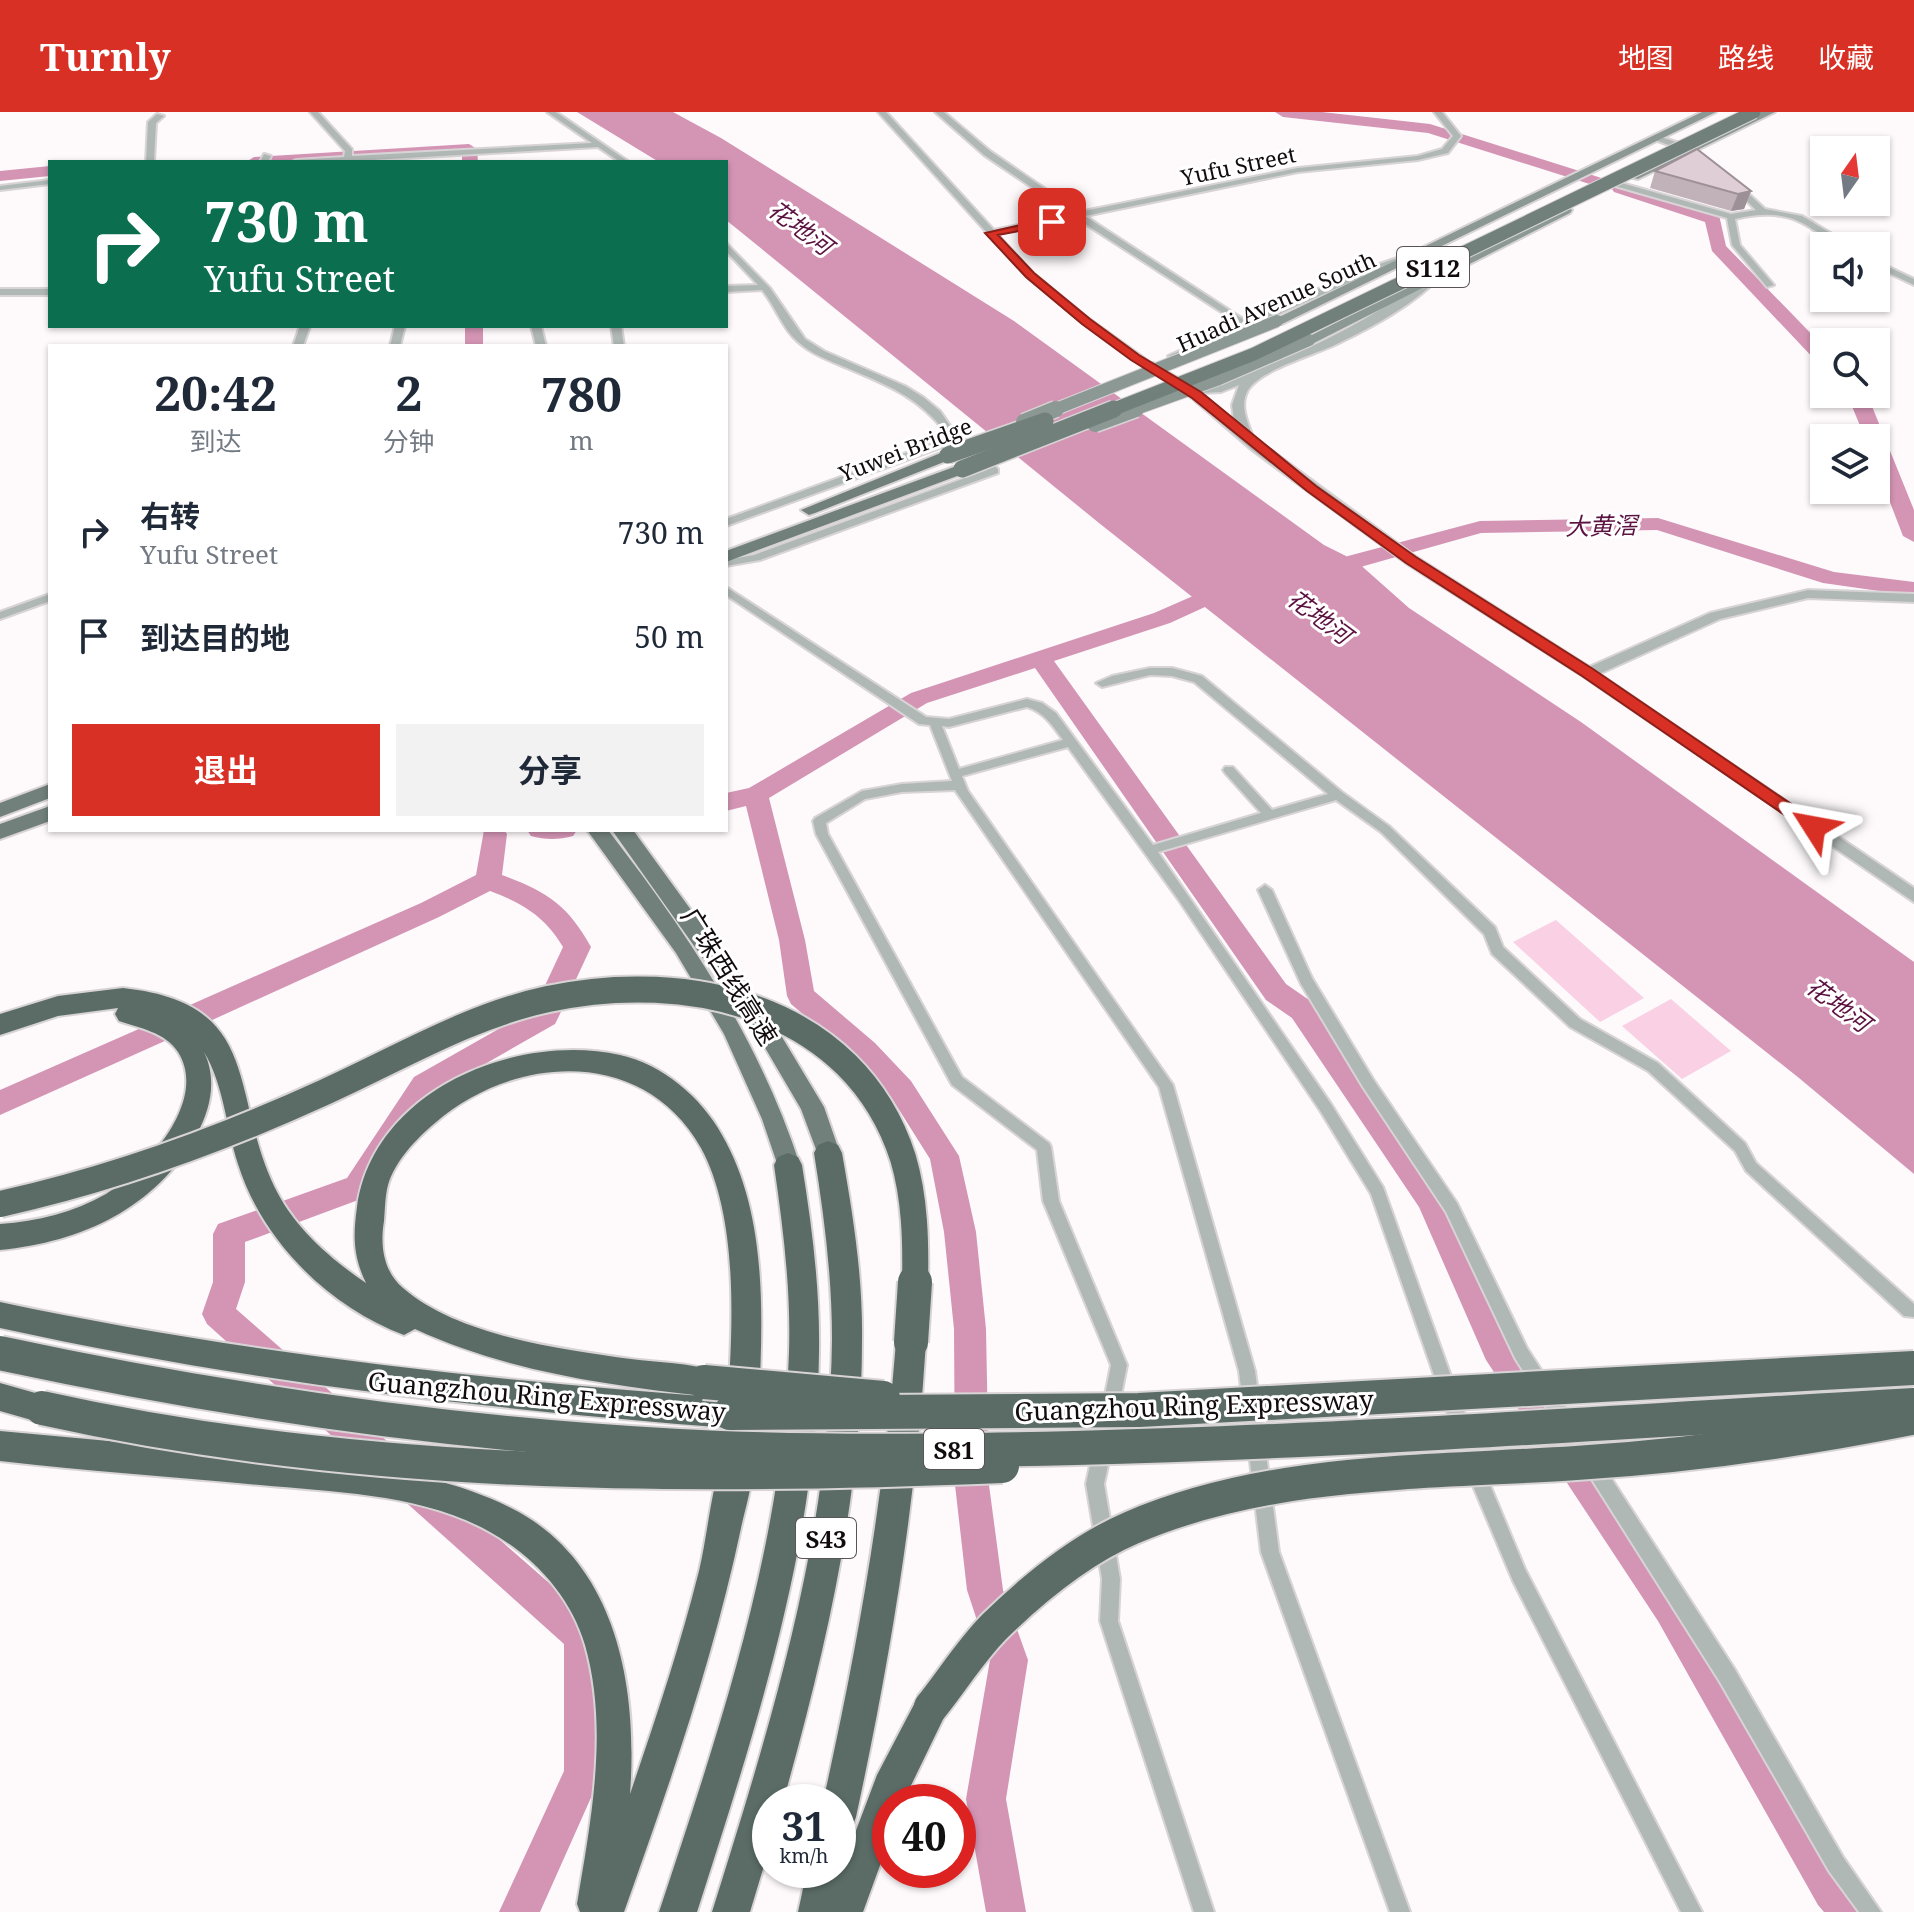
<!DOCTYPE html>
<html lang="zh">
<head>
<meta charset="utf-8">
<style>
  :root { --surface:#fff; --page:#f2f2f3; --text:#1f2937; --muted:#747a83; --accent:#d93025 }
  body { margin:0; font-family:"Noto Serif","Noto Sans SC",serif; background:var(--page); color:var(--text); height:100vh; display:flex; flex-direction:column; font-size:30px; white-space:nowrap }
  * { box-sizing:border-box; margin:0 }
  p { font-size:26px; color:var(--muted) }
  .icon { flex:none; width:44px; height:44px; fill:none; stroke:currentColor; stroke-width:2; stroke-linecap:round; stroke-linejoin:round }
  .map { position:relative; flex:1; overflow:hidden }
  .drawer { position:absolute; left:48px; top:232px; width:680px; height:488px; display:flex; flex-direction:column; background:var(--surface); border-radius:0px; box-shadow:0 2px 6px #0004 }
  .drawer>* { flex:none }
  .top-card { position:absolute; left:48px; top:48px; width:680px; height:168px; border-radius:0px; box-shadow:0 2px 6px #0004; background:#0b6e4f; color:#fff; overflow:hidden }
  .needle { width:52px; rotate:14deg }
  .buttons { position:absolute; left:1810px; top:24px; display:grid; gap:16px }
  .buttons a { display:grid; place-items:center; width:80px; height:80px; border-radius:0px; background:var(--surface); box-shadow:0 2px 6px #0004; font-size:40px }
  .speed { position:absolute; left:752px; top:1672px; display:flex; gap:16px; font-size:40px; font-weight:700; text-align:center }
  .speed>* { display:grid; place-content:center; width:104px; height:104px; border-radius:50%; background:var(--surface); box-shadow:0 2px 6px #0004; line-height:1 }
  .speed small { font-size:20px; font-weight:400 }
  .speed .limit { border:12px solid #d22; background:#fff; color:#111 }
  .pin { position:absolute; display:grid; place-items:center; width:68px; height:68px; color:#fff; margin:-34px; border-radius:16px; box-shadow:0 4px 12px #0006 }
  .me { position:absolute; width:88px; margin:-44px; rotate:304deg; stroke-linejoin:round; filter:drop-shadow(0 0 6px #0008) }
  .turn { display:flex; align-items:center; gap:28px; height:168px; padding:0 24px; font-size:36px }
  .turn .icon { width:104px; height:104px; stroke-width:2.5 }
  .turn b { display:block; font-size:56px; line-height:68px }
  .eta { display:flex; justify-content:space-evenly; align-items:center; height:136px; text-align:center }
  .eta b { font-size:48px; font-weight:700; line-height:56px }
  .button { display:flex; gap:16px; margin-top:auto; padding:16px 24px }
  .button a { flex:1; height:92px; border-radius:0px; background:var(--accent); color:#fff; font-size:32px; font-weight:700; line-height:92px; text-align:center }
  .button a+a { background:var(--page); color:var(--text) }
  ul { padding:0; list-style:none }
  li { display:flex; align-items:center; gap:24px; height:104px; padding:0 24px }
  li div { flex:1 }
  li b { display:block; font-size:30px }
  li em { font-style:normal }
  header { display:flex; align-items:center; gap:48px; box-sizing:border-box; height:112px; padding:0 40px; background:var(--accent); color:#fff }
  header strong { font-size:38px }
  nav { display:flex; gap:44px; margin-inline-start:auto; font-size:28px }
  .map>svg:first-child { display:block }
  .green { fill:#f9d0e4 }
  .water { fill:#d495b5 }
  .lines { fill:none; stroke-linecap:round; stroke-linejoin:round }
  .river { fill:#d495b5; fill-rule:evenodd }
  .minor-casing { stroke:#d8d4d6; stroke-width:4 }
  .tertiary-casing { stroke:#d8d4d6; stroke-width:4 }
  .secondary-casing { stroke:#d8d4d6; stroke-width:4 }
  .primary-casing { stroke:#d8d4d6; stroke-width:4 }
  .motorway-casing { stroke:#d8d4d6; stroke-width:4 }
  .minor { fill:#b0b8b5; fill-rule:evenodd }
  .tertiary { fill:#b0b8b5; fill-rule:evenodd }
  .secondary { fill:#8b9893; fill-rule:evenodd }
  .primary { fill:#71807b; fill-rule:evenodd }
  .motorway { fill:#5b6c67; fill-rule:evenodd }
  .secondary-bridge-far1-casing { stroke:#d8d4d6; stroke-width:14; stroke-linecap:butt }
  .secondary-bridge-casing { stroke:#d8d4d6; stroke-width:19; stroke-linecap:butt }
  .primary-bridge-far1-casing { stroke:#d8d4d6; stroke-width:15; stroke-linecap:butt }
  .primary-bridge-casing { stroke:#d8d4d6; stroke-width:20; stroke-linecap:butt }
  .motorway-bridge-far1-casing { stroke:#d8d4d6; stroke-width:30; stroke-linecap:butt }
  .motorway-bridge-casing { stroke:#d8d4d6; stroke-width:38; stroke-linecap:butt }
  .secondary-bridge-far1 { stroke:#8b9893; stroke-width:12 }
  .secondary-bridge { stroke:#8b9893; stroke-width:16 }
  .primary-bridge-far1 { stroke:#71807b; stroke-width:13 }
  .primary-bridge { stroke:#71807b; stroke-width:17 }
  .motorway-bridge-far1 { stroke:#5b6c67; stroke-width:26 }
  .motorway-bridge { stroke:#5b6c67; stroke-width:34 }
  .wall { fill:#c1b1b8 }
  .shaded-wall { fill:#9d9096 }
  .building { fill:#e0ced6; stroke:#9d9096; stroke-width:2 }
  .route { fill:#d93025; stroke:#8d1f18; stroke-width:2 }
  .labels { text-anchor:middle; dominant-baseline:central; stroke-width:6; stroke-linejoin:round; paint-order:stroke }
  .far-street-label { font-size:22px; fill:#120c0f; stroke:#fff }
  .far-water-label { font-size:24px; font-style:italic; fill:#5c1240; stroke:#fff }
  .shield { fill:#fff; stroke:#595557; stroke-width:2 }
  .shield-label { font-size:24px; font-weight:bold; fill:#120c0f }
  .street-label { font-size:26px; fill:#120c0f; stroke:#fff }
</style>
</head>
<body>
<header>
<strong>Turnly</strong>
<nav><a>地图</a><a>路线</a><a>收藏</a></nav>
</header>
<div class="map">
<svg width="1914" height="1800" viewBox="0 0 1914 1800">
  <rect width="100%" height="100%" fill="#fefafc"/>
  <g class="green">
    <polygon points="1556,808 1644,886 1600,910 1513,830"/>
    <polygon points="1671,887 1731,939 1682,967 1622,914"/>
  </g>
  <polygon class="water" points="577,0 673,0 721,26 1014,209 1324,433 1356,449 1409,496 1581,610 1914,850 1914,1062 1799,966 1099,411 726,108 726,50 659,50"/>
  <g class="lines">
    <g class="river">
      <polygon points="1275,0 1322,0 1430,12 1611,69 1613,72 1605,77 1599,75 1428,21 1283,5"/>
      <polygon points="469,32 477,37 478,50 462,50 462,42 332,50 246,50 254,45"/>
      <polygon points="50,54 50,64 0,69 0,59"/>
      <polygon points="1620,72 1719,103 1726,134 1824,235 1824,252 1817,250 1712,139 1705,110 1614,80 1612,77"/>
      <rect x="465" y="214" width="18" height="20"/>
      <polygon points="1847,282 1867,282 1914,398 1914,430 1903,424 1876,354 1876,326 1865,326"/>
      <polygon points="1658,406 1834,460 1914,470 1914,484 1823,471 1657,418 1481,421 1364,454 1324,472 1313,465 1316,460 1348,444 1480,409"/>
      <polygon points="1232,467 1240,469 1243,474 1240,479 1170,511 1054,549 1286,872 1312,890 1442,1079 1510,1226 1684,1483 1846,1765 1865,1786 1871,1800 1824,1800 1818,1793 1658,1509 1486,1248 1419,1095 1292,906 1266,888 1035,556 927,591 769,686 805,828 814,879 875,931 911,969 959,1044 976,1120 986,1217 989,1373 1003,1478 1028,1548 1006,1687 1026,1800 986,1800 966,1687 990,1548 967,1478 955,1373 954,1217 944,1120 930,1047 891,985 855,947 791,892 787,884 779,828 746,694 726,699 726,681 749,676 911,581 1154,501"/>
      <path d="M484 718H504L507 722 502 763C547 780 567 792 591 835L559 904 555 912 434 981 369 1084 245 1130V1170L236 1197 595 1511 600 1524 602 1661 540 1800H499L564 1659V1532L207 1212 202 1202 213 1170V1122L218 1112 347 1066 414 965 534 897 563 835C545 804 522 791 490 779L439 805 210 909 200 912 190 909 186 901 190 893 421 791 476 763Z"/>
      <path d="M527 718H577L573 724C559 728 545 728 531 724Z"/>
      <polygon points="157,909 167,912 171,920 167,928 0,1003 0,978"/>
    </g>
    <g class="minor-casing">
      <g id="minor">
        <polygon points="310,0 318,0 352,37 352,44 592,31 547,0 556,0 629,50 620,50 598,35 338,50 292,50 296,48 344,45 345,39"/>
        <polygon points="878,0 886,0 994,118 1071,102 984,43 935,0 944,0 990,39 1079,100 1298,56 1418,44 1442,37 1453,24 1434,0 1442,0 1461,24 1448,41 1418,48 1298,60 1085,104 1249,211 1251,213 1246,216 1076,106 997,122 1033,161 1089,207 1152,252 1154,254 1149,257 1083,211 1027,165"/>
        <polygon points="157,2 164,4 156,11 154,50 146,50 148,10"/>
        <polygon points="1658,24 1694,36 1695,38 1688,40 1655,28 1654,26"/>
        <polygon points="264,42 271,44 268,50 260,50"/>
        <polygon points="50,68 50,72 0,78 0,74"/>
        <path d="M1618 70 1731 102 1756 98 1731 74 1738 72 1765 97 1802 104 1852 134C1833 134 1817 118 1800 110 1779 100 1757 102 1735 107L1740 133 1774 173 1767 175 1732 133 1727 106 1615 74 1614 72Z"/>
        <path d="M726 131 770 176 805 227 824 239 905 274 923 285 940 299 953 318 998 357V361L760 448 726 454V448L754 443 987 358 950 325 942 335 726 414V407L934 331 945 320C919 285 885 272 847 256 830 249 811 242 797 229 782 216 775 193 762 178L726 180V174L758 173 726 139Z"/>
        <polygon points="1876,149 1914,167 1914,173 1876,155"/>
        <rect x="0" y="177" width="50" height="6"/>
        <polygon points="300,214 310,214 303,234 293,234"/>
        <polygon points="395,214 405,214 400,234 390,234"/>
        <polygon points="531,214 541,214 546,234 536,234"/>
        <polygon points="611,214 621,214 624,234 614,234"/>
        <path d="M726 475 926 605 949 607 1027 587 1042 591 1056 601 1153 733 1261 701 1225 661 1223 658 1225 655H1233L1272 698 1328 682 1194 570 1172 564 1150 563 1102 575 1096 571 1112 564 1150 556H1172L1202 564 1342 680 1389 714 1495 815 1503 835 1580 907 1658 951 1745 1031 1756 1051 1914 1192V1205L1904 1204 1746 1059 1735 1039 1648 959 1570 915 1492 842 1484 822 1381 720 1336 688 1158 740 1331 992 1383 1075 1471 1320 1468 1326 1462 1328 1456 1326 1371 1082 1321 1000 1178 787 1068 635 962 664 968 679 1173 973 1255 1259 1279 1440 1410 1800H1390L1261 1440 1239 1259 1159 975 955 678 902 680 865 687 826 711 828 722 962 965 1049 1031 1051 1035 1059 1089 1127 1253 1118 1299 1116 1305 1110 1307 1104 1305 1102 1299 1111 1253 1043 1089 1037 1038 952 973 816 722 813 709 815 706 862 679 902 672 952 669 930 613 919 612 726 483ZM1027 595C1044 600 1053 614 1063 628L959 657 942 614 949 615Z"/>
        <polygon points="50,482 50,489 0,507 0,500"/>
        <polygon points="1265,773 1272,778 1312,866 1373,967 1457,1091 1527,1236 1734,1556 1843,1745 1881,1800 1859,1800 1829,1759 1720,1570 1515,1246 1446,1100 1363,975 1301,872 1258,778"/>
        <polygon points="1103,1327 1109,1329 1112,1335 1104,1372 1120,1467 1118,1509 1214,1800 1194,1800 1100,1509 1102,1467 1086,1372 1094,1335 1097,1329"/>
        <polygon points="1474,1347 1480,1349 1525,1457 1702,1800 1681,1800 1513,1469 1465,1355 1468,1349"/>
      </g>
    </g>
    <g class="tertiary-casing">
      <g id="tertiary">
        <polygon points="1403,144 1409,147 1407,149 1364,164 1178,247 1168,244 1356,160"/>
        <path d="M1431 162 1441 164C1413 193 1374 214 1339 231 1315 243 1261 257 1248 278 1239 294 1248 311 1253 325L1416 445 1589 555 1710 501 1808 478 1914 482V490L1808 486 1720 507 1599 562 1914 776V790L1583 564 1406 451 1252 338 1192 286 1143 254 1153 251C1171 262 1187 275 1209 274 1226 273 1244 263 1261 256 1322 232 1379 203 1431 162ZM1239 273 1232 293 1234 309 1201 281 1221 280Z"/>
      </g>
    </g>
    <g class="secondary-casing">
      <g id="secondary">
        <polygon points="1702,0 1716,0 1282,212 1271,209"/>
        <polygon points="1761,0 1775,0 1638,67 1628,65"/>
        <polygon points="1566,94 1572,98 1570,101 1314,231 1302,228"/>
      </g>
    </g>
    <g class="primary-casing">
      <g id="primary">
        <polygon points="948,338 954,340 954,346 815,401 809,403 801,398"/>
        <polygon points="962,352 970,357 968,360 726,450 726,439"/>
        <polygon points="50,672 50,686 0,705 0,691"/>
        <polygon points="50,694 50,709 0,727 0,712"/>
        <path d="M587 718H608C688 822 759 927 800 1053L796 1060 788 1063 780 1060 762 1007 724 922 676 841Z"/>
        <polygon points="612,718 633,718 776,915 824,995 840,1041 836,1048 828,1051 820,1048 801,997 760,927"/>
      </g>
    </g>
    <g class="motorway-casing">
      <g id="motorway">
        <path d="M123 876C263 891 229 978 274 1074 293 1114 329 1146 366 1171 353 1144 353 1124 357 1095 373 979 515 920 620 943 662 952 702 986 722 1023 767 1101 763 1202 759 1289L754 1299 745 1303 741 1311 730 1316C484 1297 241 1269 0 1216V1190C240 1241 483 1268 728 1286 733 1211 738 1104 701 1036 644 934 514 942 435 1011 416 1027 395 1049 388 1073 385 1084 385 1098 384 1109 380 1133 383 1159 403 1176 458 1224 561 1237 631 1247 659 1251 689 1250 715 1260L719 1270 715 1280 704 1284C606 1273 506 1259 415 1217L404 1223C329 1195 262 1129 238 1052 226 1015 224 973 204 940 217 967 211 996 197 1022 156 1096 82 1130 0 1138V1112C38 1109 73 1101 106 1082 146 1058 209 989 178 940 165 920 139 916 119 909L115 902 118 896 58 904 0 923V902L58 884Z"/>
        <path d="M828 1029 838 1033 842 1041C853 1103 863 1165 862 1229 862 1385 825 1540 783 1690H770V1734L750 1800H712C770 1615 830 1423 832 1227 832 1164 824 1103 814 1041L818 1033Z"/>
        <path d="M788 1041 798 1045 802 1053C812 1115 820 1176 819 1240 817 1431 755 1619 697 1800H659C719 1619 783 1432 789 1240 791 1177 783 1115 774 1053L778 1045Z"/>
        <path d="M911 1216 922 1220 926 1230C916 1391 890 1548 856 1705L851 1718 838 1723V1690H823C857 1538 884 1386 896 1230L900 1220Z"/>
        <polygon points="0,1271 53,1286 58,1296 53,1306 42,1311 0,1299"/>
        <path d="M0 1319 347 1351C404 1360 460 1370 511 1396 617 1449 638 1575 630 1682 655 1609 680 1535 699 1459 708 1421 712 1368 727 1333L738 1329 749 1333C759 1356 746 1392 741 1416 713 1548 669 1674 624 1800H580L577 1792C591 1708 609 1617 585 1533 571 1485 534 1444 490 1420 423 1382 335 1380 260 1373 173 1365 86 1359 0 1349Z"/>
        <polygon points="931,1577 943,1583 949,1595 903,1690 890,1690 890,1726 863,1800 798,1800 807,1758 838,1758 838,1744 843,1753 877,1663 919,1583"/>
      </g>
    </g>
    <use href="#minor" class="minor"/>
    <use href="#tertiary" class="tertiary"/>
    <use href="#secondary" class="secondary"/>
    <use href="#primary" class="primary"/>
    <use href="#motorway" class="motorway"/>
    <g class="secondary-bridge-far1-casing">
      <g id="secondary-bridge-far1">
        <polyline points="1051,299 1277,209"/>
        <polyline points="1130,299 1219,267 1309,228"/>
      </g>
    </g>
    <g class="secondary-bridge-casing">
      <g id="secondary-bridge">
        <polyline points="1024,310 1056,297"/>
        <polyline points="1095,312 1136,297"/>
      </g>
    </g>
    <g class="primary-bridge-far1-casing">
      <polyline id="primary-bridge-far1" points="1109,299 1254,242 1754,0"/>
    </g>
    <g class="primary-bridge-casing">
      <g id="primary-bridge">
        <polyline points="948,343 1045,309"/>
        <polyline points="962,357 1114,297"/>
      </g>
    </g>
    <g class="motorway-bridge-far1-casing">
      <path id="motorway-bridge-far1" d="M0 1092C113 1067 220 1028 325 980 398 947 469 904 548 887 688 857 854 894 903 1046 915 1086 916 1130 915 1172"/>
    </g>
    <g class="motorway-bridge-casing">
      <g id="motorway-bridge">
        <polyline points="911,1230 915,1170"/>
        <path d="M0 1241C224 1289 450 1322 679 1334 810 1341 943 1339 1075 1336 1355 1329 1634 1309 1914 1293"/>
        <polyline points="704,1270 883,1286"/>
        <path d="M42 1296C356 1366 682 1367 1002 1354"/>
        <polyline points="730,1301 1139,1298 1914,1256"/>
        <path d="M931 1595C952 1569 971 1538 995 1514 1034 1476 1080 1438 1131 1416 1270 1356 1428 1361 1576 1351 1689 1344 1800 1328 1911 1306"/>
      </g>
    </g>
    <use href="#secondary-bridge-far1" class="secondary-bridge-far1"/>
    <use href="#secondary-bridge" class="secondary-bridge"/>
    <use href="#primary-bridge-far1" class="primary-bridge-far1"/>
    <use href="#primary-bridge" class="primary-bridge"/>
    <use href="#motorway-bridge-far1" class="motorway-bridge-far1"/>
    <use href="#motorway-bridge" class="motorway-bridge"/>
  </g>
  <polygon class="wall" points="1655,59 1751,79 1744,97 1731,99 1650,76"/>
  <polygon class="shaded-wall" points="1751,79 1744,97 1731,99 1738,82"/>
  <polygon class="building" points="1697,37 1751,79 1738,82 1655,59"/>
  <polygon class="route" points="1052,106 1056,107 1056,112 998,123 1034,161 1090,207 1139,243 1201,280 1316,374 1416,445 1593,557 1819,711 1822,715 1819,719 1808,719 1582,564 1406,451 1307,379 1192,286 1131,248 1082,212 1026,165 985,121"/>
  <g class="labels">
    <g class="far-street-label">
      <text transform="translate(1238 53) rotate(-12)">Yufu Street</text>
      <text transform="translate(1276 189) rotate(-24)">Huadi Avenue South</text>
      <text transform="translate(905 337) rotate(-21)">Yuwei Bridge</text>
    </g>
    <g class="far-water-label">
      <text transform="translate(801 115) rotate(37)">花地河</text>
      <text transform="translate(1601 413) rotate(-1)">大黄滘</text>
      <text transform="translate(1320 504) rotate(37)">花地河</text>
      <text transform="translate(1839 892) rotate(37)">花地河</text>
    </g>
    <g class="shield">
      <rect x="1397" y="135" width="72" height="40" rx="6"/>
      <rect x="924" y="1317" width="60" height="40" rx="6"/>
      <rect x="796" y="1406" width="60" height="40" rx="6"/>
    </g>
    <g class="shield-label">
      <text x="1433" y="155">S112</text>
      <text x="954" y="1337">S81</text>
      <text x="826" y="1426">S43</text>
    </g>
    <g class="street-label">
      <text transform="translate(730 864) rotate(58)">广珠西线高速</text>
      <text transform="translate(547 1284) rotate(5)">Guangzhou Ring Expressway</text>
      <text transform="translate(1194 1293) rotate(-2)">Guangzhou Ring Expressway</text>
    </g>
  </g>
</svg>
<div class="buttons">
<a><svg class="needle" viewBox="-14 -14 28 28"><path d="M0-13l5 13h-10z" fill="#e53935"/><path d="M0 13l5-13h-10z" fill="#747a83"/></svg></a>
<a><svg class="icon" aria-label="sound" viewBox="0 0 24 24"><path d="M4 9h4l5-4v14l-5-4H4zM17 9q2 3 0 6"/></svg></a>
<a><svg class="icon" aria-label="search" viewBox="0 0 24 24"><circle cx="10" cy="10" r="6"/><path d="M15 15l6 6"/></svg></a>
<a><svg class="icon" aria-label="layers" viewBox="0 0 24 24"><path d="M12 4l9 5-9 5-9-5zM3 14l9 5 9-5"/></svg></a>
</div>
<div class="speed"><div>31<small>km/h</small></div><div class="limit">40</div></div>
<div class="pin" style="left:1052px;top:110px;background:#d93025"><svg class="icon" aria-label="arrive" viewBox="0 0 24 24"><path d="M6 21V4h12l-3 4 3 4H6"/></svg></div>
<svg class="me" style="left:1814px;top:715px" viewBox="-20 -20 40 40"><path d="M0-17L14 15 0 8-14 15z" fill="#d93025" stroke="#fff" stroke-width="4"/></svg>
<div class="top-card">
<div class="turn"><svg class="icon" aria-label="right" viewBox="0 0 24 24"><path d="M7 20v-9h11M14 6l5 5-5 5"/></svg><div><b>730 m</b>Yufu Street</div></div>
</div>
<section class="drawer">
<div class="eta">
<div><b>20:42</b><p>到达</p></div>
<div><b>2</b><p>分钟</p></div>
<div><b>780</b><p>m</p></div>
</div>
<ul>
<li><svg class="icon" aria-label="right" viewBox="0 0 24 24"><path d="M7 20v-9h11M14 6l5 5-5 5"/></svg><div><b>右转</b><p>Yufu Street</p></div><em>730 m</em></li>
<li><svg class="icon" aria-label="arrive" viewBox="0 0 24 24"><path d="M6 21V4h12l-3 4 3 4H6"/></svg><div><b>到达目的地</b></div><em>50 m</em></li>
</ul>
<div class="button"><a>退出</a><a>分享</a></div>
</section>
</div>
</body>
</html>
